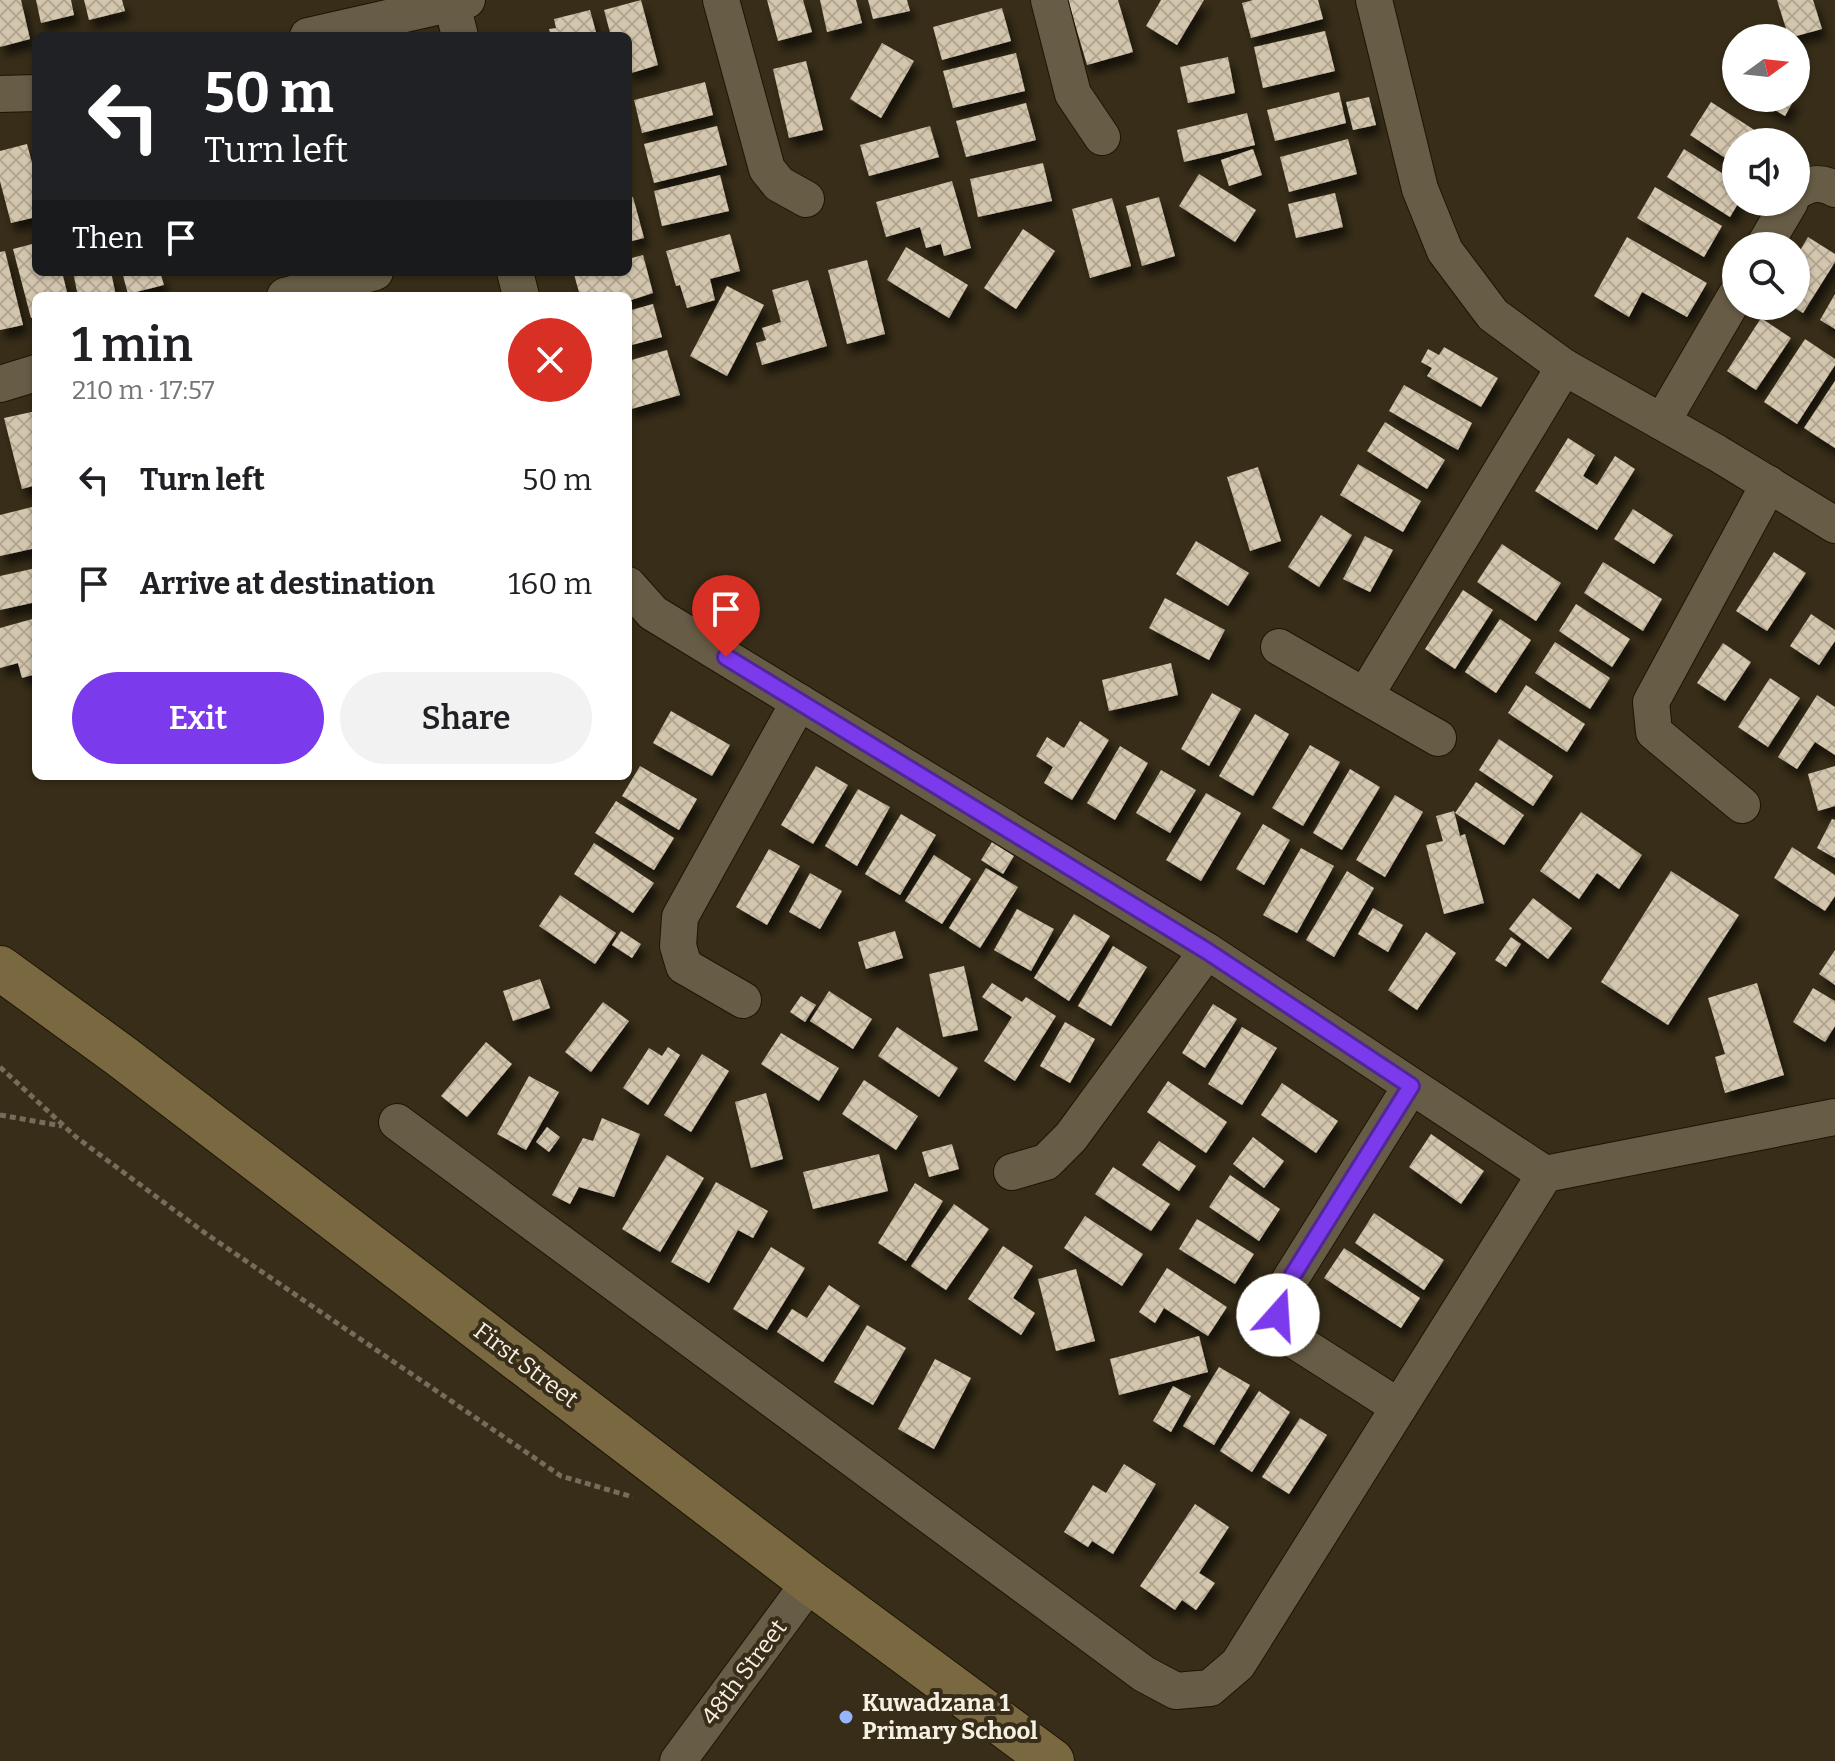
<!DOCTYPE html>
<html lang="en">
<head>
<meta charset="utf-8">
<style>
  :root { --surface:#fff; --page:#f2f2f2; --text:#202124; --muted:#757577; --accent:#7c3aed }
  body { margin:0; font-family:Bitter,serif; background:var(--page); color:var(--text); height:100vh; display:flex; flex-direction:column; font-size:30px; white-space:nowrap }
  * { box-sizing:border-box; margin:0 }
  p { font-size:26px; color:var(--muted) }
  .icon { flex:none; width:44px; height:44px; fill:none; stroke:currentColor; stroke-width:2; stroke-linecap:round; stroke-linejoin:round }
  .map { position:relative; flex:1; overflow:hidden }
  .side { position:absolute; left:32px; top:292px; width:600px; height:488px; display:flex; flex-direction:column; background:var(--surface); border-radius:12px; box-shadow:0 2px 6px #0004 }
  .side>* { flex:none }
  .guide { position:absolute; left:32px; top:32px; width:600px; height:244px; border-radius:12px; box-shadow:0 2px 6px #0004; background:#202124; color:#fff; overflow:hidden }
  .needle { width:52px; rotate:75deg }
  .tools { position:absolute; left:1722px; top:24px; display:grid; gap:16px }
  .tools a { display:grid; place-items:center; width:88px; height:88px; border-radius:50%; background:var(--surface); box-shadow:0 2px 6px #0004; font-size:40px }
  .pin { position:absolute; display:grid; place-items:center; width:68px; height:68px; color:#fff; margin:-82px -34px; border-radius:50% 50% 50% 0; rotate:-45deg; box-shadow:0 0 8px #0007 }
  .pin .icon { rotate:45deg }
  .me { position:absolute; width:88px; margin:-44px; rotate:19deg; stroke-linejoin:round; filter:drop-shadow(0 0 6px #0008) }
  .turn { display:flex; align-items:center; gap:28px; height:168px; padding:0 40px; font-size:36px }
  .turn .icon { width:104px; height:104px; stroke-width:2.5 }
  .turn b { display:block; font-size:56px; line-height:68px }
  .then { display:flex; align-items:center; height:76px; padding:0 40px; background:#0003; gap:16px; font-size:30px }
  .round { display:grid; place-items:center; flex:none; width:84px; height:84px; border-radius:42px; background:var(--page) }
  .headline { display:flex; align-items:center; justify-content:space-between; height:136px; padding:0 40px }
  h1 { font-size:48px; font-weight:600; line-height:60px }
  .primary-button { display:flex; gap:16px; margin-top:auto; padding:16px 40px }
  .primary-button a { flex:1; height:92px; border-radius:48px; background:var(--accent); color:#fff; font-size:32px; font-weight:600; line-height:92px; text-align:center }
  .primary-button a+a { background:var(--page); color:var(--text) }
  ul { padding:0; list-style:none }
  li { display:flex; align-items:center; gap:24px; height:104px; padding:0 40px }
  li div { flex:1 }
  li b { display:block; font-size:30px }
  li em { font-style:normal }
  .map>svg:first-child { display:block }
  .building { fill:url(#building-cross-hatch); filter:url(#shadow) }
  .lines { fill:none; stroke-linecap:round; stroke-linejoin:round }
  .street-casing { stroke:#1e1502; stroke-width:38 }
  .secondary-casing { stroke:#1e1502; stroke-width:46 }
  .path { stroke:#756c5a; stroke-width:5; stroke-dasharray:6 4; stroke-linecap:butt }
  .street { stroke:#675c46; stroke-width:36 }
  .secondary { stroke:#7a6841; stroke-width:44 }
  .route-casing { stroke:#51269a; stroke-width:20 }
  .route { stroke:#7c3aed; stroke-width:14 }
  .poi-dot { fill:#95b6fd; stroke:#372d18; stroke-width:3 }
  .labels { text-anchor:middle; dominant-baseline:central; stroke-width:8; stroke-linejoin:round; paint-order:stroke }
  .street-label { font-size:24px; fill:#f6f0e3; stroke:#372d18 }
  .poi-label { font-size:24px; font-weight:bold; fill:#f6f0e3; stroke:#372d18; text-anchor:start }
</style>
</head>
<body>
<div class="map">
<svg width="1835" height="1761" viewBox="0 0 1835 1761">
  <defs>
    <pattern id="building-cross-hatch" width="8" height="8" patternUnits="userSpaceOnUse" patternTransform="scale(2)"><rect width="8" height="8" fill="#d3c6ad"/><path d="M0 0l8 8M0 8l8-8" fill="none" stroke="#b1a693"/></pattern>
    <filter id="shadow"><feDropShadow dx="5" dy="9" stdDeviation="4" flood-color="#0009"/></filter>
  </defs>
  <rect width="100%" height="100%" fill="#372d18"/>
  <g class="building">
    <polygon points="0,0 21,0 30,39 0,47"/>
    <polygon points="36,0 71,0 74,15 41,23"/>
    <polygon points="84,0 122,0 125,11 89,20"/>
    <polygon points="641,0 658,65 628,74 628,36 611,36 604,10"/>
    <polygon points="767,0 803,0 812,32 778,41"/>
    <polygon points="820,0 856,0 862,23 827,32"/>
    <polygon points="868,0 907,0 910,11 873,19"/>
    <polygon points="1068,0 1118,0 1133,52 1087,65"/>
    <polygon points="1161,0 1204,0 1177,45 1146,26"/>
    <polygon points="1253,0 1318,0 1323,19 1251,38 1242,3"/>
    <polygon points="1777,0 1813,0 1822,29 1789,38"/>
    <polygon points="1002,8 1011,41 942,60 933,27"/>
    <polygon points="590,10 597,36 551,36 549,29 556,28 554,19"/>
    <polygon points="1325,31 1335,71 1263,88 1254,47"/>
    <polygon points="882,43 914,61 881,118 850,99"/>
    <polygon points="1016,53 1025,91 953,108 943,71"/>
    <polygon points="1228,57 1235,93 1188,103 1180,67"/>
    <polygon points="1736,59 1736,87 1724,80"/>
    <polygon points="806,61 823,130 789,138 773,69"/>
    <polygon points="705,82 713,115 642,133 634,100"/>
    <polygon points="1339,92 1346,123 1275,141 1267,110"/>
    <polygon points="1369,97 1376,125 1353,130 1346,102"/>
    <polygon points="1754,98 1795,98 1785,116"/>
    <polygon points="1711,102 1773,142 1736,142 1736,165 1690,135"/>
    <polygon points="1026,103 1036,140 966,157 956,121"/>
    <polygon points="1247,113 1255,145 1184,162 1177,130"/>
    <polygon points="717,126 727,165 654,183 644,144"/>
    <polygon points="930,126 939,157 869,176 860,145"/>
    <polygon points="1348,139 1357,174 1289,192 1280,157"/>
    <polygon points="27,144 36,178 36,217 11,223 0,181 0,151"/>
    <polygon points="1253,149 1262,175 1229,186 1221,160"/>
    <polygon points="1684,149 1736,182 1736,202 1739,202 1730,217 1667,177"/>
    <polygon points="1043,163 1052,201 978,217 970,179"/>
    <polygon points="1199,174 1256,210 1235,242 1179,206"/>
    <polygon points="720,175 729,211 662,226 654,191"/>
    <polygon points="952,181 971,248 944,256 941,244 926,248 920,227 886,237 876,202"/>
    <polygon points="1655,187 1722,226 1704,257 1637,218"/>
    <polygon points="1335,193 1343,227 1296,238 1288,204"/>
    <polygon points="633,197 644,238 628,242 628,199"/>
    <polygon points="1159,197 1175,256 1142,266 1126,206"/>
    <polygon points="1112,198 1131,266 1090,278 1072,209"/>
    <polygon points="1023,229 1055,251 1016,309 984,288"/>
    <polygon points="730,234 740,271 710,279 715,300 687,308 680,285 676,286 666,251"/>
    <polygon points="1627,237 1707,283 1687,317 1642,292 1629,317 1594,296"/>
    <polygon points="1808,237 1835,254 1835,262 1803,313 1791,306 1796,306 1796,257"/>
    <polygon points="36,243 36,272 62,272 68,296 36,296 36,317 31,318 13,249"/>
    <polygon points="906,247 968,285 949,318 887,280"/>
    <polygon points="5,251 23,325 0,330 0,252"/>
    <polygon points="643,255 653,293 628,301 628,296 580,296 574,274 580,272 628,272 628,259"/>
    <polygon points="867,260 885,334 847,344 828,270"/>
    <polygon points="73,272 111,272 116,296 78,296"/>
    <polygon points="122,272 160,272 164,285 128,294"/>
    <polygon points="808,280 827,346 762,365 756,343 766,340 762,328 781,322 772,290"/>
    <polygon points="727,286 764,305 727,376 690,356"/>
    <polygon points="1835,294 1835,329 1820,320"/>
    <polygon points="653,304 662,337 628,346 628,311"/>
    <polygon points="1761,318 1791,338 1756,390 1727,371"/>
    <polygon points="1805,339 1835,359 1835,365 1797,424 1764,402"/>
    <polygon points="1444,347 1498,378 1481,407 1427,376 1432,368 1421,362 1428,349 1439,355"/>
    <polygon points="667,350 680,395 628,410 628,361"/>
    <polygon points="1835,381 1835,448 1804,428"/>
    <polygon points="1404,385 1472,423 1458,450 1389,411"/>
    <polygon points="36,411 36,485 22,489 4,418"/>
    <polygon points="1385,422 1445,460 1427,489 1367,451"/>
    <polygon points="1568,438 1595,455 1583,476 1597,485 1615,456 1635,469 1597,530 1535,491"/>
    <polygon points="1358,464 1421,501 1403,532 1340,495"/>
    <polygon points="1258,467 1281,541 1250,551 1227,477"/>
    <polygon points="36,506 36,548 0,556 0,515"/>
    <polygon points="1633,509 1673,535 1654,564 1614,539"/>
    <polygon points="1321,515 1352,535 1319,587 1288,567"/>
    <polygon points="1365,536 1393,550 1370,592 1343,579"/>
    <polygon points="1196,541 1249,573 1228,606 1176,574"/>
    <polygon points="1502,544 1561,583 1536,621 1477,582"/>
    <polygon points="1774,552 1806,573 1767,631 1736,611"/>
    <polygon points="1603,562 1662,599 1643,631 1584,593"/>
    <polygon points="36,568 36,602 0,610 0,576"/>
    <polygon points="1463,590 1493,610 1455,669 1425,649"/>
    <polygon points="1165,598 1225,630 1209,660 1149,628"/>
    <polygon points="1576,604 1630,639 1612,667 1559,631"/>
    <polygon points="1811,614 1835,630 1835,641 1819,665 1790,646"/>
    <polygon points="36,618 36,674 22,678 18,663 0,668 0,628"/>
    <polygon points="1500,619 1531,640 1496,693 1465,672"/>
    <polygon points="1555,642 1610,678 1590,709 1535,673"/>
    <polygon points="1723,643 1751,662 1725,701 1697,683"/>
    <polygon points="1171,663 1178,695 1109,711 1102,680"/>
    <polygon points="1770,678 1800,698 1768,747 1738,727"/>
    <polygon points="1526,685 1585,724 1567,752 1508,713"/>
    <polygon points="1212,693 1241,709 1209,766 1181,749"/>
    <polygon points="1817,695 1835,707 1835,755 1815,742 1797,769 1778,757"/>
    <polygon points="671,711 730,745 712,776 653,743"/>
    <polygon points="1255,714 1289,734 1253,796 1219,776"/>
    <polygon points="1080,721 1109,740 1072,800 1044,783 1053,767 1036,756 1047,737 1064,748"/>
    <polygon points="1499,739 1553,776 1533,806 1479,770"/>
    <polygon points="1310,745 1340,762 1303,826 1272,808"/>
    <polygon points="1120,746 1148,763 1115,820 1087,803"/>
    <polygon points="640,766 697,799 679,830 622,796"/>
    <polygon points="816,766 848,785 813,844 781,825"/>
    <polygon points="1835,766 1835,806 1818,811 1808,774"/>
    <polygon points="1350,769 1380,787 1342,850 1313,833"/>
    <polygon points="1161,770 1196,790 1170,833 1136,813"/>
    <polygon points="1476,782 1524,815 1504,845 1455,813"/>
    <polygon points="858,789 890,807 857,866 825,846"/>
    <polygon points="1206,793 1241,813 1201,881 1166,860"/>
    <polygon points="1395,795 1423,812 1385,877 1356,860"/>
    <polygon points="616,801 674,838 654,870 595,833"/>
    <polygon points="1454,811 1460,836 1465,834 1484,903 1444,914 1426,845 1443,841 1436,816"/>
    <polygon points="1581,812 1642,855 1619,889 1597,873 1579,899 1540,871"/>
    <polygon points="901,814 936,835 900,895 865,874"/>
    <polygon points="1832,819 1835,820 1835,858 1817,848"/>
    <polygon points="1263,824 1290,840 1264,885 1236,869"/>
    <polygon points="992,842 1014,856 1003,874 981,860"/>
    <polygon points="594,843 654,883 633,913 574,874"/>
    <polygon points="1792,847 1835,875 1835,896 1825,911 1774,878"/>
    <polygon points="1301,848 1334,866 1297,933 1263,915"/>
    <polygon points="769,849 800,866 767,925 736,907"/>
    <polygon points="934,855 971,879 942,924 905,901"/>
    <polygon points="986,868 1018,887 980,948 949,928"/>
    <polygon points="1347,871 1374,888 1334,957 1306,940"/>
    <polygon points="1671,871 1739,915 1668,1025 1601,982"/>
    <polygon points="810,873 842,891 820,929 789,912"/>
    <polygon points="560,895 616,933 595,964 539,926"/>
    <polygon points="1533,898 1572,928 1548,959 1509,929"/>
    <polygon points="1373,908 1403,925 1388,952 1358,934"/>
    <polygon points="1017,909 1054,929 1031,971 994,950"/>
    <polygon points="1074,914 1110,936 1069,1001 1034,978"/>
    <polygon points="621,931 641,944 632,958 612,945"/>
    <polygon points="895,931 903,958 866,969 858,942"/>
    <polygon points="1426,932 1456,953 1417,1010 1388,990"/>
    <polygon points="1511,937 1521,944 1506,967 1495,960"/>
    <polygon points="1113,946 1147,967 1111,1026 1078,1006"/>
    <polygon points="1835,950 1835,985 1819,974"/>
    <polygon points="964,966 978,1030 943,1037 929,974"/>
    <polygon points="540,979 550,1008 513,1021 503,991"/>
    <polygon points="992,983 1022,1002 1026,997 1056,1016 1015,1081 984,1061 1012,1017 982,997"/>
    <polygon points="1757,983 1784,1075 1725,1093 1715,1057 1725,1054 1708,998"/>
    <polygon points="1813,988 1835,1001 1835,1026 1825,1042 1793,1022"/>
    <polygon points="829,991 872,1019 853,1049 810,1021"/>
    <polygon points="801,996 816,1005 805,1022 790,1012"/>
    <polygon points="603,1002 629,1021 591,1072 565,1052"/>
    <polygon points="1213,1004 1237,1019 1205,1068 1182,1053"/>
    <polygon points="1065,1022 1095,1039 1070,1083 1040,1066"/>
    <polygon points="897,1027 958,1068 939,1097 878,1056"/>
    <polygon points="1242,1027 1277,1048 1242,1105 1208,1084"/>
    <polygon points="781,1033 839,1068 819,1101 761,1064"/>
    <polygon points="486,1042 512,1064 467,1117 441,1096"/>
    <polygon points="668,1047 680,1055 648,1105 623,1088 649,1048 662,1056"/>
    <polygon points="702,1054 729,1071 691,1132 664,1115"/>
    <polygon points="529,1076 559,1092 526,1150 497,1134"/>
    <polygon points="864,1080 918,1116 896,1150 842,1114"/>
    <polygon points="1168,1081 1227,1122 1206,1153 1147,1112"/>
    <polygon points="1282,1083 1338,1121 1316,1153 1261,1115"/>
    <polygon points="766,1093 783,1159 751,1168 735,1102"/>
    <polygon points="602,1118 640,1134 614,1197 579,1187 570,1204 552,1195 583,1138 593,1141"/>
    <polygon points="547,1127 560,1137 549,1152 536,1142"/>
    <polygon points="1431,1134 1484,1171 1461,1204 1409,1167"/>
    <polygon points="1253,1137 1284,1161 1264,1188 1233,1164"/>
    <polygon points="1159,1141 1196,1166 1179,1191 1142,1165"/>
    <polygon points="952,1144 959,1169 929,1177 922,1152"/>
    <polygon points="879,1154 888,1191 813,1209 803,1172"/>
    <polygon points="667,1155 704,1178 660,1252 622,1229"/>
    <polygon points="1113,1167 1170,1204 1151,1231 1095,1194"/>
    <polygon points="1230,1175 1280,1209 1259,1241 1209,1207"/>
    <polygon points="716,1182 768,1211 753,1238 738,1230 709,1283 671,1262"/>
    <polygon points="915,1183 943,1201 906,1261 878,1243"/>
    <polygon points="954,1204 989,1229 946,1290 911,1266"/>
    <polygon points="1374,1213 1444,1260 1424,1290 1355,1243"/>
    <polygon points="1085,1216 1143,1254 1122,1286 1064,1248"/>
    <polygon points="1197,1219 1254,1254 1235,1284 1179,1249"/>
    <polygon points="1003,1246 1033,1266 1013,1298 1035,1313 1021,1335 968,1299"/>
    <polygon points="771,1247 805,1268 767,1330 733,1309"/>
    <polygon points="1344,1248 1420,1298 1401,1328 1324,1278"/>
    <polygon points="1167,1268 1227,1307 1208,1336 1164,1308 1155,1323 1139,1312"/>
    <polygon points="1076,1269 1095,1341 1056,1351 1038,1279"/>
    <polygon points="829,1285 860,1306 823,1362 777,1332 792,1309 807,1318"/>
    <polygon points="867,1325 906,1348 873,1405 834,1382"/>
    <polygon points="1199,1336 1208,1372 1119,1395 1110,1359"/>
    <polygon points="935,1359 971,1378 934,1449 898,1429"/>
    <polygon points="1219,1367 1250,1385 1214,1445 1183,1426"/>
    <polygon points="1173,1386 1191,1396 1171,1432 1153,1421"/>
    <polygon points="1259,1391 1290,1412 1252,1472 1220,1451"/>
    <polygon points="1300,1418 1327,1435 1289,1494 1262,1477"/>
    <polygon points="1124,1464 1156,1484 1113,1554 1092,1541 1088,1547 1064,1532 1093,1485 1106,1493"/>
    <polygon points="1195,1504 1229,1527 1199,1573 1215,1583 1196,1610 1182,1600 1175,1610 1140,1586"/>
  </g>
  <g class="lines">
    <g class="street-casing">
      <g id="street">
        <polyline points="721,0 767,169 779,184 806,199"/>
        <polyline points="1049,0 1073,94 1102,137"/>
        <polyline points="1374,0 1420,189 1445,251 1493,315 1564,367 1717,453 1835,525"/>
        <polyline points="452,4 460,36"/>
        <polyline points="308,36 467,0"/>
        <polyline points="0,94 36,93"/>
        <path d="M1796 192C1809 183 1820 181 1835 189"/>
        <polyline points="1764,246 1790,202"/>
        <polyline points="515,272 521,296"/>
        <polyline points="285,296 375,272"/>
        <polyline points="0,384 36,373"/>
        <polyline points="1662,422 1736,295"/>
        <polyline points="1279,647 1438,738"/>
        <polyline points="1365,696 1564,367"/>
        <polyline points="1742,805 1654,732 1651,702 1769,484"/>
        <polyline points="743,1000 684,966 678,946 680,917 799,702"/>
        <polyline points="397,1122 1144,1674 1176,1691 1210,1688 1238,1664 1545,1174 1207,951 653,613 628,585"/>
        <polyline points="1012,1172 1046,1162 1071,1137 1207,951"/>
        <polyline points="1545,1174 1835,1117"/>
        <polyline points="1399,1407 1286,1335 1278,1315 1281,1294 1411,1086"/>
        <polyline points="678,1761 810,1582"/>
      </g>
    </g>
    <g class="secondary-casing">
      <polyline id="secondary" points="0,968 121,1056 810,1582 1052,1761"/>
    </g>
    <g class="path">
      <polyline points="0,1067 76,1137 205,1233 561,1476 633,1497"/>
      <polyline points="0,1115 62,1126"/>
    </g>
    <use href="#street" class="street"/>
    <use href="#secondary" class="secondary"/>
  </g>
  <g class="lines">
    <g class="route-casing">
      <polyline id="route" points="726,657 1207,951 1411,1086 1281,1294 1278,1315"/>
    </g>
    <use href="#route" class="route"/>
  </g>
  <circle class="poi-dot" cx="846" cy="1717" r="8"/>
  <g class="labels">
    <g class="street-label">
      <text transform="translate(526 1365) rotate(37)">First Street</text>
      <text transform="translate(744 1672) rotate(-53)">48th Street</text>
    </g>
    <g class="poi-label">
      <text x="862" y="1703">Kuwadzana 1<tspan x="862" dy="28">Primary School</tspan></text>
    </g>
  </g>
</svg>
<div class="tools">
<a><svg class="needle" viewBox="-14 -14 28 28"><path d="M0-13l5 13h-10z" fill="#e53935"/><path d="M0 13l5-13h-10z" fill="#757577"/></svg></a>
<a><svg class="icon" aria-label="sound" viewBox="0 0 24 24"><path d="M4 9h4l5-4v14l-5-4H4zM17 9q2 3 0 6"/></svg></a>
<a><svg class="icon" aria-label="search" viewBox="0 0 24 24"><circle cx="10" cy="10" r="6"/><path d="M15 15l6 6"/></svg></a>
</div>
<div class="pin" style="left:726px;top:657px;background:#d93025"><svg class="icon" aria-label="arrive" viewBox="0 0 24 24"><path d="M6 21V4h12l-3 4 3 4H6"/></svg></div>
<svg class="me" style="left:1278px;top:1315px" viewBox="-20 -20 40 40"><circle r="19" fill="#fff"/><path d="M0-13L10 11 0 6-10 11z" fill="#7c3aed"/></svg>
<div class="guide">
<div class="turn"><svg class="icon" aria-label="left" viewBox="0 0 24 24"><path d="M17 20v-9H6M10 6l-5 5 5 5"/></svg><div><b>50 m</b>Turn left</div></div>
<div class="then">Then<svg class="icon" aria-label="arrive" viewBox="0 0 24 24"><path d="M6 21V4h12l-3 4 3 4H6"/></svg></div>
</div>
<section class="side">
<div class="headline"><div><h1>1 min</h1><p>210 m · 17:57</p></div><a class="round" style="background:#d93025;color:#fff"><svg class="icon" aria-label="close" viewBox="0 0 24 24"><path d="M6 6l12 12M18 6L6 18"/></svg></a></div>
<ul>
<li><svg class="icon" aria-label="left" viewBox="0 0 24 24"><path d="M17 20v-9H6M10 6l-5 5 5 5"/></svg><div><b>Turn left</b></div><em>50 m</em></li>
<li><svg class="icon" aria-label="arrive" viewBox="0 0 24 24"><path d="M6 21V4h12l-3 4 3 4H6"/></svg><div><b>Arrive at destination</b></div><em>160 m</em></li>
</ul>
<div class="primary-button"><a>Exit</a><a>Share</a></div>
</section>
</div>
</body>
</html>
